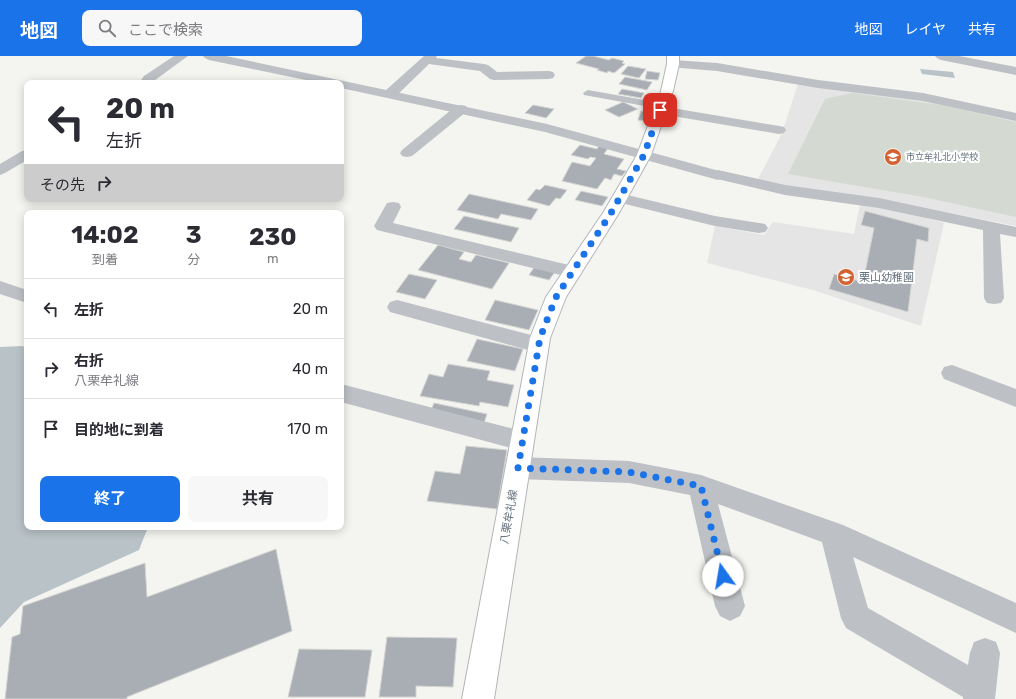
<!DOCTYPE html>
<html lang="ja">
<head>
<meta charset="utf-8">
<style>
  :root { --surface:#fff; --page:#f7f7f7; --text:#2b2b33; --muted:#7c7c81; --line:#e1e1e2; --accent:#1a73e8 }
  body { margin:0; font-family:Rubik,"Noto Sans JP",sans-serif; background:var(--page); color:var(--text); height:100vh; display:flex; flex-direction:column; font-size:15px; white-space:nowrap }
  * { box-sizing:border-box; margin:0 }
  p { font-size:13px; color:var(--muted) }
  .icon { flex:none; width:22px; height:22px; fill:none; stroke:currentColor; stroke-width:2; stroke-linecap:round; stroke-linejoin:round }
  .map { position:relative; flex:1; overflow:hidden }
  .details { position:absolute; left:24px; top:154px; width:320px; height:320px; display:flex; flex-direction:column; background:var(--surface); border-radius:8px; box-shadow:0 2px 10px #0003 }
  .details>* { flex:none }
  .top-card { position:absolute; left:24px; top:24px; width:320px; height:122px; border-radius:8px; box-shadow:0 2px 10px #0003; background:#fff; color:var(--text); overflow:hidden }
  .pin { position:absolute; display:grid; place-items:center; width:34px; height:34px; color:#fff; margin:-17px; border-radius:8px; box-shadow:0 2px 6px #0006 }
  .me { position:absolute; width:44px; margin:-22px; rotate:347deg; stroke-linejoin:round; filter:drop-shadow(0 0 3px #0008) }
  .turn { display:flex; align-items:center; gap:14px; height:84px; padding:0 16px; font-size:18px }
  .turn .icon { width:52px; height:52px; stroke-width:2.5 }
  .turn b { display:block; font-size:28px; line-height:34px }
  .then { display:flex; align-items:center; height:38px; padding:0 16px; background:#0003; gap:8px; font-size:15px }
  .eta { display:flex; justify-content:space-evenly; align-items:center; height:68px; text-align:center }
  .eta b { font-size:24px; font-weight:700; line-height:28px }
  .primary-button { display:flex; gap:8px; margin-top:auto; padding:8px 16px }
  .primary-button a { flex:1; height:46px; border-radius:8px; background:var(--accent); color:#fff; font-size:16px; font-weight:700; line-height:46px; text-align:center }
  .primary-button a+a { background:var(--page); color:var(--text) }
  ul { padding:0; list-style:none }
  li { display:flex; align-items:center; gap:12px; height:60px; padding:0 16px; border-top:1px solid var(--line) }
  li div { flex:1 }
  li b { display:block; font-size:15px }
  li em { font-style:normal }
  header { display:flex; align-items:center; gap:24px; box-sizing:border-box; height:56px; padding:0 20px; background:var(--accent); color:#fff }
  header strong { font-size:19px }
  nav { display:flex; gap:22px; margin-inline-start:auto; font-size:14px }
  .search { width:280px; height:36px; background:var(--page); display:flex; align-items:center; gap:10px; box-sizing:border-box; padding:0 14px; border-radius:8px; color:var(--muted); font-size:15px }
  .map>svg:first-child { display:block }
  .built { fill:#e4e5e4 }
  .green { fill:#d4dad2 }
  .water { fill:#b8c2c7 }
  .building { fill:#a8aeb4; stroke:#d5d5d3 }
  .lines { fill:none; stroke-linecap:round; stroke-linejoin:round }
  .secondary-casing { stroke:#b2b6ba; stroke-width:2 }
  .service { fill:#bdc0c4; fill-rule:evenodd }
  .minor { fill:#bdc0c4; fill-rule:evenodd }
  .tertiary { fill:#bdc0c4; fill-rule:evenodd }
  .secondary { fill:#fff; fill-rule:evenodd }
  .route { stroke:#1a73e8; stroke-width:7; stroke-dasharray:0 12.6 }
  .labels { text-anchor:middle; dominant-baseline:central; stroke-width:4; stroke-linejoin:round; paint-order:stroke }
  .far-poi-label { font-size:9px; fill:#65727f; stroke:#fff; text-anchor:start }
  .poi-label { font-size:11px; fill:#65727f; stroke:#fff; text-anchor:start }
  .street-label { font-size:11px; fill:#65727f; stroke:#fff }
</style>
</head>
<body>
<header>
<strong>地図</strong>
<div class="search"><svg class="icon" aria-label="search" viewBox="0 0 24 24"><circle cx="10" cy="10" r="6"/><path d="M15 15l6 6"/></svg>ここで検索</div>
<nav><a>地図</a><a>レイヤ</a><a>共有</a></nav>
</header>
<div class="map">
<svg width="1016" height="643" viewBox="0 0 1016 643">
  <rect width="100%" height="100%" fill="#f4f4f0"/>
  <g class="built">
    <polygon points="798,28 945,46 1016,63 1016,170 877,142 781,129 757,125 782,77"/>
    <polygon points="860,148 913,158 944,167 921,270 813,234 707,207 715,170 764,179 773,166 854,178"/>
  </g>
  <polygon class="green" points="852,37 941,49 1016,66 1016,161 923,141 788,118 825,43"/>
  <g class="water">
    <polygon points="920,13 953,16 955,22 922,18"/>
    <polygon points="22,290 27,292 27,471 148,471 139,494 24,546 0,572 0,291"/>
  </g>
  <g class="building">
    <polygon points="586,0 593,0 609,4 612,2 624,5 622,7 625,8 614,17 608,15 607,17 597,14 599,13 576,7"/>
    <polygon points="628,10 646,13 639,22 621,18"/>
    <polygon points="647,15 660,17 658,24 645,23"/>
    <polygon points="625,21 652,26 647,34 619,28"/>
    <polygon points="622,33 644,37 641,42 618,38"/>
    <polygon points="623,46 638,53 619,61 605,54"/>
    <polygon points="533,49 554,53 546,62 525,57"/>
    <polygon points="641,55 653,56 650,65 638,64"/>
    <polygon points="580,89 597,93 599,90 608,92 604,98 624,103 617,113 626,115 622,120 614,118 611,124 605,122 597,133 562,125 572,106 590,110 596,102 590,101 588,103 571,99"/>
    <polygon points="545,129 567,134 560,143 556,142 549,150 527,144 536,133 540,134"/>
    <polygon points="581,135 608,141 602,150 575,144"/>
    <polygon points="469,138 538,153 531,164 501,158 498,163 457,154"/>
    <polygon points="865,155 929,172 928,186 917,183 908,256 829,233 834,218 863,226 874,172 861,169"/>
    <polygon points="464,160 519,172 511,186 454,173"/>
    <polygon points="438,189 464,196 459,203 471,206 476,199 509,207 492,233 418,214"/>
    <polygon points="535,210 555,216 549,224 529,219"/>
    <polygon points="409,218 437,224 425,243 396,236"/>
    <polygon points="495,244 538,254 529,274 485,264"/>
    <polygon points="477,283 523,293 515,315 467,305"/>
    <polygon points="448,308 490,315 487,324 514,329 508,351 480,346 479,350 420,340 429,318 443,321"/>
    <polygon points="434,347 487,358 483,370 429,359"/>
    <polygon points="466,390 507,394 497,453 427,445 435,415 460,418"/>
    <polygon points="276,493 292,575 127,641 127,643 5,643 12,581 20,578 23,550 145,507 147,541"/>
    <polygon points="387,581 457,582 453,631 416,630 416,641 379,641"/>
    <polygon points="299,593 372,594 365,641 288,641"/>
  </g>
  <g class="lines">
    <g class="secondary-casing">
      <polygon id="secondary" points="667,0 679,0 679,8 673,35 651,99 619,157 566,241 550,282 494,643 462,643 530,282 546,241 603,157 637,99 661,35 667,8"/>
    </g>
    <polygon class="service" points="588,34 661,47 666,50 661,53 584,39 583,37"/>
    <g class="minor">
      <polygon points="174,0 188,0 151,27 139,27 144,20"/>
      <polygon points="424,0 437,0 436,2 484,8 488,9 497,16 549,15 553,16 555,19 553,22 549,23 494,24 490,23 480,15 429,8 395,41 385,41 384,38 385,35"/>
      <polygon points="935,0 959,0 1016,11 1016,19 941,4 937,2"/>
      <polygon points="673,4 717,7 818,24 923,37 1016,57 1016,65 923,45 818,32 717,15 669,11 667,8 669,5"/>
      <polygon points="461,49 466,50 468,53 466,56 412,100 407,101 402,100 400,97 402,94 456,50"/>
      <polygon points="660,50 779,70 784,71 786,74 784,77 779,78 655,57 653,54 655,51"/>
      <polygon points="27,94 27,104 5,117 0,119 0,108 22,95"/>
      <polygon points="718,114 785,129 879,142 1016,171 1016,181 1000,178 1004,242 1001,247 994,248 987,247 984,242 983,174 879,152 785,139 713,122 710,119 713,116"/>
      <polygon points="619,137 715,160 759,167 765,168 768,172 765,176 759,177 715,170 613,145 611,142 613,139"/>
      <polygon points="393,146 399,147 401,151 393,167 573,210 580,212 582,216 580,220 573,222 377,174 374,170 387,147"/>
      <polygon points="0,225 27,234 27,247 0,238"/>
      <polygon points="397,244 539,281 546,284 549,289 546,294 539,297 390,256 387,251 390,246"/>
      <polygon points="952,309 1016,333 1016,351 944,323 941,317 944,311"/>
      <polygon points="341,328 522,375 530,378 534,385 530,392 522,395 341,346"/>
      <polygon points="518,401 629,405 701,419 843,469 1016,547 1016,577 853,501 868,552 968,609 970,597 974,586 985,582 996,586 1000,597 995,643 963,643 963,641 846,572 841,562 822,486 718,448 745,550 740,560 730,565 720,560 715,550 690,439 629,427 518,423 509,420 506,412 509,404"/>
    </g>
    <polygon class="tertiary" points="203,0 226,0 547,68 723,116 726,119 723,122 718,124 545,76 341,32 341,27 320,27 209,4 205,2"/>
    <use href="#secondary" class="secondary"/>
  </g>
  <g class="lines">
    <polyline class="route" points="660,54 644,99 611,157 556,241 540,282 518,412 629,416 701,430 723,520"/>
  </g>
  <defs>
    <g id="school-disc" transform="scale(0.9)"><circle r="9.5" fill="#d46130" stroke="#fff"/><path d="M0-5L7-2L0 1L-7-2ZM-4 1L0 2.5L4 1V4Q0 6-4 4Z" fill="#fff"/></g>
  </defs>
  <g fill-rule="evenodd">
    <use href="#school-disc" x="893" y="101"/>
    <use href="#school-disc" x="846" y="221"/>
  </g>
  <g class="labels">
    <g class="far-poi-label">
      <text x="906" y="101">市立牟礼北小学校</text>
    </g>
    <g class="poi-label">
      <text x="859" y="221">栗山幼稚園</text>
    </g>
    <g class="street-label">
      <text transform="translate(509 461) rotate(-80)">八栗牟礼線</text>
    </g>
  </g>
</svg>
<div class="pin" style="left:660px;top:54px;background:#d93025"><svg class="icon" aria-label="arrive" viewBox="0 0 24 24"><path d="M6 21V4h12l-3 4 3 4H6"/></svg></div>
<svg class="me" style="left:723px;top:520px" viewBox="-20 -20 40 40"><circle r="19" fill="#fff"/><path d="M0-13L10 11 0 6-10 11z" fill="#1a73e8"/></svg>
<div class="top-card">
<div class="turn"><svg class="icon" aria-label="left" viewBox="0 0 24 24"><path d="M17 20v-9H6M10 6l-5 5 5 5"/></svg><div><b>20 m</b>左折</div></div>
<div class="then">その先<svg class="icon" aria-label="right" viewBox="0 0 24 24"><path d="M7 20v-9h11M14 6l5 5-5 5"/></svg></div>
</div>
<section class="details">
<div class="eta">
<div><b>14:02</b><p>到着</p></div>
<div><b>3</b><p>分</p></div>
<div><b>230</b><p>m</p></div>
</div>
<ul>
<li><svg class="icon" aria-label="left" viewBox="0 0 24 24"><path d="M17 20v-9H6M10 6l-5 5 5 5"/></svg><div><b>左折</b></div><em>20 m</em></li>
<li><svg class="icon" aria-label="right" viewBox="0 0 24 24"><path d="M7 20v-9h11M14 6l5 5-5 5"/></svg><div><b>右折</b><p>八栗牟礼線</p></div><em>40 m</em></li>
<li><svg class="icon" aria-label="arrive" viewBox="0 0 24 24"><path d="M6 21V4h12l-3 4 3 4H6"/></svg><div><b>目的地に到着</b></div><em>170 m</em></li>
</ul>
<div class="primary-button"><a>終了</a><a>共有</a></div>
</section>
</div>
</body>
</html>
